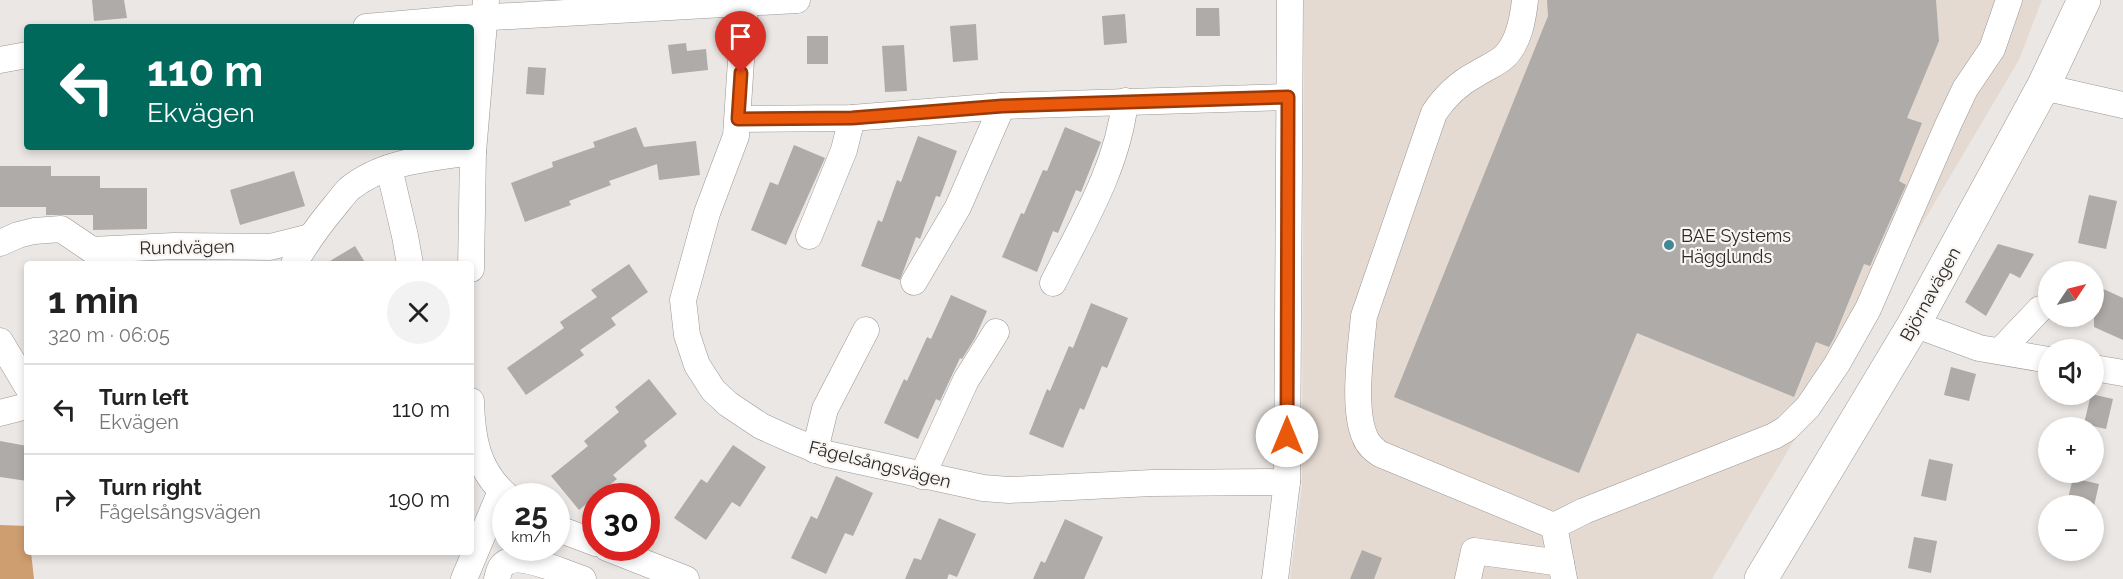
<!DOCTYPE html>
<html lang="en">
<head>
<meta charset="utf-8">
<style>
  :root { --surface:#fff; --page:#f2f2f2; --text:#222; --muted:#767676; --line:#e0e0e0 }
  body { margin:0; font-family:Raleway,sans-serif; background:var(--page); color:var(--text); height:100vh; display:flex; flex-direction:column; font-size:22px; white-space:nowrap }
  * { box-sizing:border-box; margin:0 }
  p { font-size:20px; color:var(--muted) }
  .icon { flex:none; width:33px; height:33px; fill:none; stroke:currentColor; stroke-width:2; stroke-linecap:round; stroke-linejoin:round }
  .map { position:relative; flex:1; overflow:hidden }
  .sheet { position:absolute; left:24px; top:261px; width:450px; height:294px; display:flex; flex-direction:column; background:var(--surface); border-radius:6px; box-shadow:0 3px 9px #0003 }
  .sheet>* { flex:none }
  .guide { position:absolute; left:24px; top:24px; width:450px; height:126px; border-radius:6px; box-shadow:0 3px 9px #0003; background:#00695c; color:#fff; overflow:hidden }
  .needle { width:39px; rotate:55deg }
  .controls { position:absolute; left:2038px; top:261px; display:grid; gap:12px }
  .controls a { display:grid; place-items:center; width:66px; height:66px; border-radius:50%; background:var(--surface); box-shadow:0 3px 9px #0003; font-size:30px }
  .speed { position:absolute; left:492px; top:483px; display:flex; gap:12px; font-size:30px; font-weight:700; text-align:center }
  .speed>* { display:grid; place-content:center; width:78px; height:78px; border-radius:50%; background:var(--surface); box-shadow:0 3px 9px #0003; line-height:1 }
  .speed small { font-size:15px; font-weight:400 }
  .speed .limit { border:9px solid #d22; background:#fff; color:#111 }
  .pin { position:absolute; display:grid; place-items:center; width:51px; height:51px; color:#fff; margin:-62px -26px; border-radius:50% 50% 50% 0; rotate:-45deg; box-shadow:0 0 6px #0007 }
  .pin .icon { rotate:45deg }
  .me { position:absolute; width:66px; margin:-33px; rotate:0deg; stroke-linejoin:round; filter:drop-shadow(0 0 4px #0008) }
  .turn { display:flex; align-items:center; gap:21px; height:126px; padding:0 24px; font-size:27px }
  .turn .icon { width:78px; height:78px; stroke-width:2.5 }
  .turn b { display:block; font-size:42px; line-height:51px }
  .round { display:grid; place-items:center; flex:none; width:63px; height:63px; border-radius:32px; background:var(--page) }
  .headline { display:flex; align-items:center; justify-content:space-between; height:102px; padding:0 24px }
  h1 { font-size:36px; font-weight:700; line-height:45px }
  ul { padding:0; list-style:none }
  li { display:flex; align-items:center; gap:18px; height:90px; padding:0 24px; border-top:2px solid var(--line) }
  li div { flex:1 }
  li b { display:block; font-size:22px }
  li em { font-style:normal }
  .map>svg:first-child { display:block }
  .built { fill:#e4dad2 }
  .forest { fill:#ce9e71 }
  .building { fill:#aeaba8 }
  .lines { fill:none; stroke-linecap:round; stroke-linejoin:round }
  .minor-casing { stroke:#9b9795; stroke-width:27 }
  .major-casing { stroke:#9b9795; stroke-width:34 }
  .minor { stroke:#fff; stroke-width:26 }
  .major { stroke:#fff; stroke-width:33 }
  .route-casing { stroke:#983908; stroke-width:15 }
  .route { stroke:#ea580c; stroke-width:10 }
  .poi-dot { fill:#438695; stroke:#f8f5f2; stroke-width:2 }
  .labels { text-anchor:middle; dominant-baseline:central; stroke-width:4.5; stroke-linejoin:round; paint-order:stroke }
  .poi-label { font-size:18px; fill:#2a2927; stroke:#f8f5f2; text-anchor:start }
  .street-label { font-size:18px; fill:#2a2927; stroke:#f8f5f2 }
</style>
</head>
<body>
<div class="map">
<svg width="2123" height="579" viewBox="0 0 2123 579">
  <rect width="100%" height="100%" fill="#ebe7e4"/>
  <polygon class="built" points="1304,0 2042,0 2019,60 1712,579 1290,579 1302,485"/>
  <polygon class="forest" points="0,525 27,526 27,552 31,552 34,579 0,579"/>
  <g class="building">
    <polygon points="92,0 124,0 127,18 94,21"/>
    <polygon points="1547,0 1936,0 1939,41 1907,118 1922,123 1899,181 1906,185 1870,266 1864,264 1834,338 1829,347 1816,342 1794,397 1637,333 1579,473 1394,397 1548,16"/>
    <polygon points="1196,8 1219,8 1220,36 1196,36"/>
    <polygon points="1125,14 1127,43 1104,45 1102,16"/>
    <polygon points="976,24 978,60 953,62 950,26"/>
    <rect x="807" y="36" width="21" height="28"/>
    <polygon points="686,43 687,51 706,49 708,70 672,74 668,45"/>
    <polygon points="904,45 907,91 885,92 882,46"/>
    <polygon points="528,67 546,68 544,95 526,94"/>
    <polygon points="636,127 644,147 696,141 700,175 659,180 657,164 609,181 611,185 569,201 571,205 525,222 511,183 553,167 552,162 595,147 593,142"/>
    <polygon points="1065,127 1101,142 1081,192 1076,190 1058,233 1053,231 1037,272 1002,257 1021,213 1024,214 1043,170 1047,171"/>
    <polygon points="918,136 957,151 940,197 936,196 920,239 916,237 900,280 861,266 878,220 882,222 897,180 901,182"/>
    <polygon points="794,145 825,158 786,245 751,230 770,182 778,185"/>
    <polygon points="0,166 51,166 51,176 100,176 100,188 147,188 147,229 93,230 93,215 46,215 46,207 0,207"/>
    <polygon points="294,171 305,206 240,225 230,190"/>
    <polygon points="2089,195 2117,201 2106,249 2078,243"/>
    <polygon points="1998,244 2034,254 2020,278 2010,273 1986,316 1965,302"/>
    <polygon points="355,246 366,264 325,264"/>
    <polygon points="629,264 648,292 611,318 616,325 580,350 584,355 526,395 507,368 564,328 560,322 597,297 591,290"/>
    <polygon points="2099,287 2123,298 2123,340 2094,327 2094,297"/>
    <polygon points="951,295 987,311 975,338 962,359 960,358 940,401 936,399 918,439 884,423 904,379 907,381 927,337 931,339"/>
    <polygon points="1091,303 1128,318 1107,368 1102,366 1084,410 1080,408 1063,448 1029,434 1047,389 1050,391 1069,346 1073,348"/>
    <polygon points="1951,367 1976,374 1969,401 1944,395"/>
    <polygon points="649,379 677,414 644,441 647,446 613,475 617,479 579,510 551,476 588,446 584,441 619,412 615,407"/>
    <polygon points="2091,394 2113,399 2106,429 2084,424"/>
    <polygon points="0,441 27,446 27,481 0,477"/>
    <polygon points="733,445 766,467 740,507 732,502 706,540 674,518 701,479 707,483"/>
    <polygon points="1929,459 1953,464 1946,501 1921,496"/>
    <polygon points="836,476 873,493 853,536 845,533 826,574 791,558 811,516 817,519"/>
    <polygon points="2073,478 2099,484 2094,506 2066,506"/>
    <polygon points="939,518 976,534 957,577 949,574 947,579 905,579 914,558 921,560"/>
    <polygon points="1065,519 1103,537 1084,579 1033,579 1041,561 1045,563"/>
    <polygon points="1914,537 1937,541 1931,573 1908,568"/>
    <polygon points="1362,550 1382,558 1374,579 1350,579"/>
  </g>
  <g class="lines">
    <g class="minor-casing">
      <g id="minor">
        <polyline points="745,0 736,136 707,213 683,300 687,335 697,365 713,390 728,404 761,426 792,440 827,454 983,488 1009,490 1152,483 1287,482"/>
        <path d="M1525 0C1523 19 1519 42 1505 56 1497 64 1487 67 1478 73 1459 83 1445 96 1434 113L1364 316C1361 348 1352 409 1365 437 1368 445 1373 449 1380 454L1554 526"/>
        <polyline points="366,27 458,19 797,0"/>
        <polyline points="0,60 27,55"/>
        <polyline points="2043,87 2123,105"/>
        <polyline points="738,119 852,118 1002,106 1288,97"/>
        <polyline points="389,168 405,236 410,264"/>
        <polyline points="809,236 844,150 852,118"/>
        <polyline points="0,243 18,235 34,231 61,229 92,250 174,246 270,247 310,237"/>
        <path d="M294 264C306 243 319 225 334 207 339 201 344 194 349 189 383 161 431 158 473 152"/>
        <polyline points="471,269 473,152 486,0"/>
        <polyline points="914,282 958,207 1002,106"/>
        <path d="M1053 283C1082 225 1118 167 1125 101"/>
        <polyline points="1914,324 1979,348 2049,360"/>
        <polyline points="0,341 27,386"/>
        <polyline points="2000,351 2040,309"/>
        <polyline points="2094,368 2123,373"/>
        <path d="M471 401C472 438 477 470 507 496"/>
        <polyline points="0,413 27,406"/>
        <polyline points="815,450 825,409 866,330"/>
        <polyline points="922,476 966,380 996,332"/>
        <polyline points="556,528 596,543"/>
        <polyline points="607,548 686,579"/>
        <polyline points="464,579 501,491"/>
        <path d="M497 579C498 575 499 569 502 566 516 548 564 574 583 579"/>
        <polyline points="1275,579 1287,482 1290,0"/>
        <polyline points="1468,579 1474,551 1561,563"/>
        <polyline points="1564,579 1554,526 1584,511 1774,436 1786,429 1808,407 1837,364 1868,309 1948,125 1965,89 1992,49 2009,0"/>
      </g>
    </g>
    <g class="major-casing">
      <polyline id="major" points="1761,579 1914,324 2043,87 2084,0"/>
    </g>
    <use href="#minor" class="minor"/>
    <use href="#major" class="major"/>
  </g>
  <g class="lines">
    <g class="route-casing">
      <polyline id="route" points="741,73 738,119 852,118 1002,106 1288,97 1287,436"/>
    </g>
    <use href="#route" class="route"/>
  </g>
  <circle class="poi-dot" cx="1669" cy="245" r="6"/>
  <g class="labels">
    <g class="poi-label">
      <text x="1681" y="235">BAE Systems<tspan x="1681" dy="21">Hägglunds</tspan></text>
    </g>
    <g class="street-label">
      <text transform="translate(187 247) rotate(-1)">Rundvägen</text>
      <text transform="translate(1930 294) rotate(-61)">Björnavägen</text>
      <text transform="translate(880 464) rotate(14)">Fågelsångsvägen</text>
    </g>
  </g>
</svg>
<div class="controls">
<a><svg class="needle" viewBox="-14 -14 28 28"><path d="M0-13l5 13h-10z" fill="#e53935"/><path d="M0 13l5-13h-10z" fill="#767676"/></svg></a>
<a><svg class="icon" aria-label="sound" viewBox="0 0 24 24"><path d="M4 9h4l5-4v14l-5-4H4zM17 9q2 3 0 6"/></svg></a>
<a>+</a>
<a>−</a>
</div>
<div class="speed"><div>25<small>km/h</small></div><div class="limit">30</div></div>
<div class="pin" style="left:741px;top:73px;background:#d93025"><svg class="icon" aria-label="arrive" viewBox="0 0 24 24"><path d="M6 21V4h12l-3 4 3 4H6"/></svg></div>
<svg class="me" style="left:1287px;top:436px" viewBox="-20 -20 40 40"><circle r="19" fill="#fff"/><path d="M0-13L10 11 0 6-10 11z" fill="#ea580c"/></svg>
<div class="guide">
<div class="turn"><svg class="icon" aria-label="left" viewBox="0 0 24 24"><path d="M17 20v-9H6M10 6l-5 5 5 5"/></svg><div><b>110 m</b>Ekvägen</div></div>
</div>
<section class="sheet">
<div class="headline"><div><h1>1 min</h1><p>320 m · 06:05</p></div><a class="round"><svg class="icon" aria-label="close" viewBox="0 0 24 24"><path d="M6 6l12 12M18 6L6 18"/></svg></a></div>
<ul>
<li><svg class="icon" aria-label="left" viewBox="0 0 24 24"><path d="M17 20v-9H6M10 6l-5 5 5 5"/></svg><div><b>Turn left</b><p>Ekvägen</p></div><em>110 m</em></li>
<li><svg class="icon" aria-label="right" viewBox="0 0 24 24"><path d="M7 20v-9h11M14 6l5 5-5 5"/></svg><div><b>Turn right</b><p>Fågelsångsvägen</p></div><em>190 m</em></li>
</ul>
</section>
</div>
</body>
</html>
